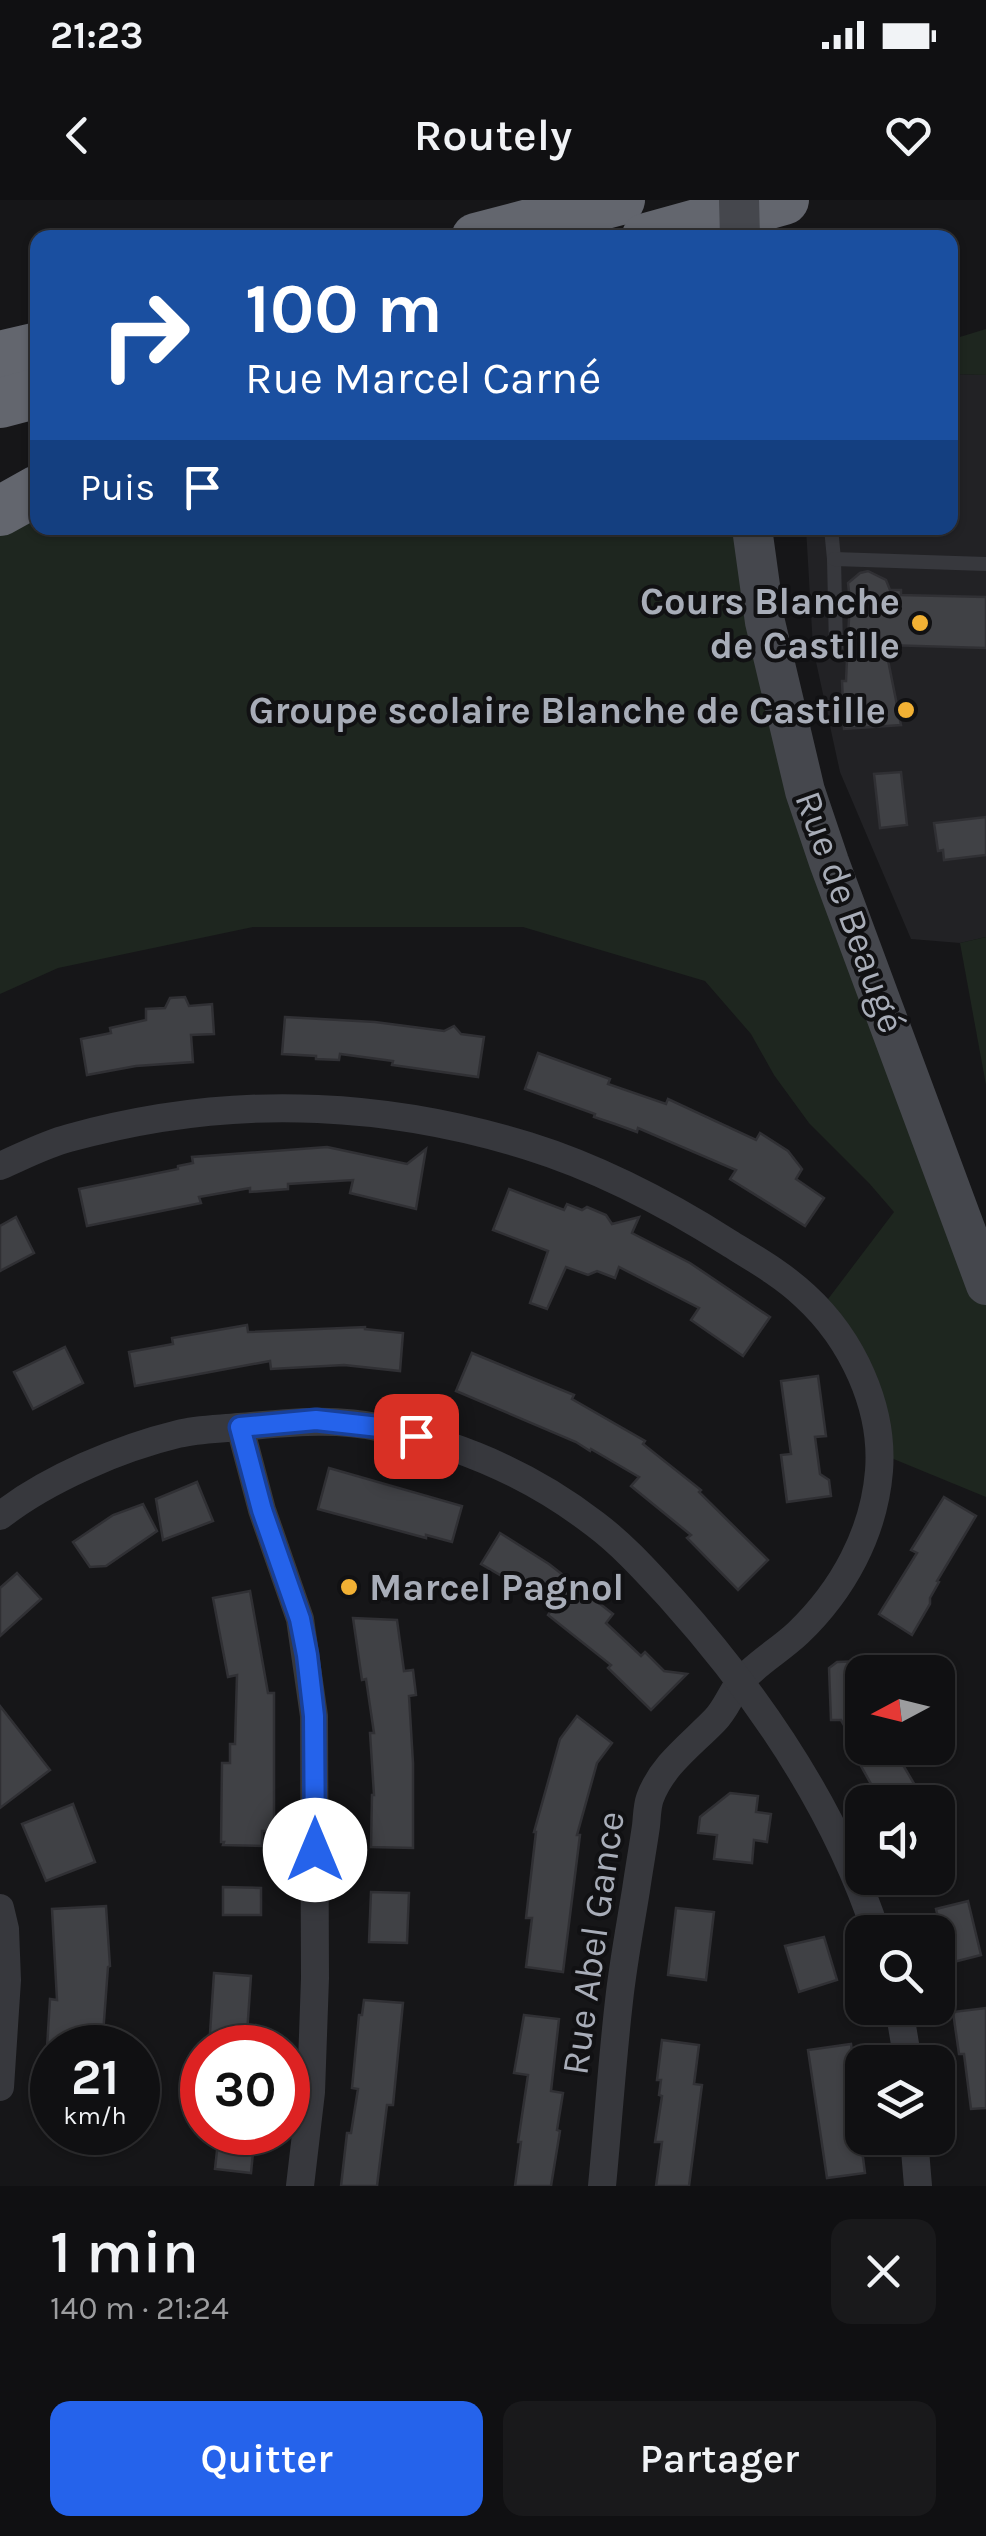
<!DOCTYPE html>
<html lang="fr">
<head>
<meta charset="utf-8">
<style>
  :root { --surface:#101012; --page:#19191b; --text:#f1f3f6; --muted:#9c9d9f; --line:#303032; --accent:#2563eb }
  body { margin:0; font-family:Karla,sans-serif; background:var(--page); color:var(--text); height:100vh; display:flex; flex-direction:column; font-size:38px; white-space:nowrap }
  * { box-sizing:border-box; margin:0 }
  p { font-size:32px; color:var(--muted) }
  .icon { flex:none; width:55px; height:55px; fill:none; stroke:currentColor; stroke-width:2; stroke-linecap:round; stroke-linejoin:round }
  .map { position:relative; height:1986px; overflow:hidden }
  .panel { display:flex; flex-direction:column; background:var(--surface); flex:1 }
  .panel>* { flex:none }
  .guide { position:absolute; left:30px; top:30px; width:928px; height:305px; border-radius:20px; box-shadow:0 2px 8px #0004,0 0 0 2px var(--line); background:#1a4fa0; color:#fff; overflow:hidden }
  .needle { width:65px; rotate:263deg }
  .tools { position:absolute; left:845px; top:1455px; display:grid; gap:20px }
  .tools a { display:grid; place-items:center; width:110px; height:110px; border-radius:20px; background:var(--surface); box-shadow:0 2px 8px #0004,0 0 0 2px var(--line); font-size:50px }
  .speed { position:absolute; left:30px; top:1825px; display:flex; gap:20px; font-size:50px; font-weight:700; text-align:center }
  .speed>* { display:grid; place-content:center; width:130px; height:130px; border-radius:50%; background:var(--surface); box-shadow:0 2px 8px #0004,0 0 0 2px var(--line); line-height:1 }
  .speed small { font-size:25px; font-weight:400 }
  .speed .limit { border:15px solid #d22; background:#fff; color:#111 }
  .pin { position:absolute; display:grid; place-items:center; width:85px; height:85px; color:#fff; margin:-42px; border-radius:20px; box-shadow:0 5px 15px #0006 }
  .me { position:absolute; width:110px; margin:-55px; rotate:0deg; stroke-linejoin:round; filter:drop-shadow(0 0 8px #0008) }
  .turn { display:flex; align-items:center; gap:35px; height:210px; padding:0 50px; font-size:45px }
  .turn .icon { width:130px; height:130px; stroke-width:2.5 }
  .turn b { display:block; font-size:70px; line-height:85px }
  .then { display:flex; align-items:center; height:95px; padding:0 50px; background:#0003; gap:20px; font-size:38px }
  .round { display:grid; place-items:center; flex:none; width:105px; height:105px; border-radius:20px; background:var(--page) }
  .overview { display:flex; align-items:center; justify-content:space-between; height:170px; padding:0 50px }
  h1 { font-size:60px; font-weight:600; line-height:75px }
  .primary-button { display:flex; gap:20px; margin-top:auto; padding:20px 50px }
  .primary-button a { flex:1; height:115px; border-radius:20px; background:var(--accent); color:#fff; font-size:40px; font-weight:600; line-height:115px; text-align:center }
  .primary-button a+a { background:var(--page); color:var(--text) }
  .status { display:flex; justify-content:space-between; align-items:center; height:70px; padding:0 50px; background:var(--surface); direction:ltr }
  .status svg { height:28px; fill:currentColor }
  header { display:flex; justify-content:space-between; align-items:center; height:130px; padding:0 50px; background:var(--surface); font-size:45px; font-weight:600 }
  .map>svg:first-child { display:block }
  .built { fill:#222225 }
  .green { fill:#1e261f }
  .building { fill:#404145; stroke:#303034; stroke-width:2.5 }
  .lines { fill:none; stroke-linecap:round; stroke-linejoin:round }
  .lane { stroke:#37383d; stroke-width:14 }
  .street { stroke:#37383d; stroke-width:28 }
  .secondary { stroke:#45474d; stroke-width:40 }
  .highway { stroke:#63666e; stroke-width:50 }
  .secondary-bridge { stroke:#45474d; stroke-width:40 }
  .route-casing { stroke:#184099; stroke-width:25 }
  .route { stroke:#2563eb; stroke-width:18 }
  .poi-dot { fill:#f2b134; stroke:#111113; stroke-width:4 }
  .labels { text-anchor:middle; dominant-baseline:central; stroke-width:8; stroke-linejoin:round; paint-order:stroke }
  .poi-label { font-size:38px; font-weight:bold; fill:#a8adb8; stroke:#111113; text-anchor:end }
  .street-label { font-size:38px; fill:#a8adb8; stroke:#111113 }
</style>
</head>
<body>
<div class="status"><b>21:23</b><svg viewBox="0 0 49 12"><path d="M0 12V9h3v3zM5 12V6h3v6zM10 12V3h3v9zM15 12V0h3v12zM26 1h20v11H26zM47 4h2v5h-2z"/></svg></div>
<header><svg class="icon" aria-label="back" viewBox="0 0 24 24"><path d="M15 5l-7 7 7 7"/></svg>Routely<svg class="icon" aria-label="heart" viewBox="0 0 24 24"><path d="M12 20l-8-8c-3-5 5-10 8-4 3-6 11-1 8 4z"/></svg></header>
<div class="map">
<svg width="986" height="1986" viewBox="0 0 986 1986">
  <rect width="100%" height="100%" fill="#161618"/>
  <polygon class="built" points="950,174 986,175 986,737 960,743 911,739 840,572 813,448 806,328 950,328"/>
  <g class="green">
    <polygon points="986,129 986,175 950,174 950,140"/>
    <polygon points="37,315 38,328 752,328 765,422 986,1085 986,1297 879,1253 879,1245 819,1111 894,1012 869,983 809,923 774,875 751,834 705,781 523,727 253,727 58,768 0,794 0,336"/>
    <polygon points="986,737 986,885 960,743"/>
  </g>
  <g class="building">
    <polygon points="868,371 886,380 890,390 901,390 901,395 986,397 986,448 885,445 901,525 844,529 842,481 846,481 848,436 850,401 848,383 860,373"/>
    <polygon points="901,572 907,625 880,628 874,574"/>
    <polygon points="986,617 986,655 944,660 943,650 938,651 934,623"/>
    <polygon points="185,797 189,806 212,804 214,834 191,835 193,862 136,866 87,875 81,839 111,833 110,828 146,820 146,809 165,808 170,798"/>
    <polygon points="285,817 375,822 444,831 454,826 461,834 484,837 478,877 392,865 393,861 340,854 339,860 316,859 316,856 282,854"/>
    <polygon points="538,853 610,879 608,884 666,904 668,899 756,940 760,933 788,951 802,969 796,979 824,998 805,1026 730,979 736,970 638,928 637,932 615,924 594,917 595,914 525,889"/>
    <polygon points="327,947 407,964 426,949 416,1009 350,993 353,980 288,984 288,989 250,992 250,988 199,997 201,1003 87,1026 79,989 178,969 178,966 193,963 192,957"/>
    <polygon points="509,989 564,1010 567,1004 582,1010 587,1007 606,1015 612,1024 639,1017 632,1033 690,1063 770,1117 743,1156 691,1120 699,1108 619,1067 615,1078 597,1071 588,1075 566,1067 547,1109 530,1103 548,1051 493,1030"/>
    <polygon points="16,1017 34,1053 0,1071 0,1026"/>
    <polygon points="247,1125 248,1132 365,1127 365,1129 403,1133 400,1171 344,1165 271,1169 270,1161 135,1186 129,1152 173,1144 172,1138"/>
    <polygon points="65,1147 83,1183 33,1209 14,1172"/>
    <polygon points="472,1153 574,1195 572,1199 645,1241 643,1244 701,1290 699,1292 768,1360 738,1390 687,1338 691,1335 631,1286 639,1277 591,1249 590,1251 576,1242 456,1191"/>
    <polygon points="818,1176 826,1236 815,1237 820,1274 829,1280 831,1296 787,1302 781,1255 791,1254 781,1181"/>
    <polygon points="329,1268 462,1306 452,1342 426,1335 426,1338 318,1309"/>
    <polygon points="197,1282 213,1321 163,1340 156,1299"/>
    <polygon points="944,1297 976,1316 937,1381 939,1382 930,1398 930,1404 912,1435 879,1414 917,1353 911,1350"/>
    <polygon points="143,1304 157,1331 106,1366 90,1367 73,1342 113,1315"/>
    <polygon points="500,1333 549,1364 613,1414 606,1423 641,1456 645,1452 664,1471 687,1474 651,1510 608,1468 611,1465 548,1415 554,1406 481,1364"/>
    <polygon points="17,1373 41,1399 0,1436 0,1388"/>
    <polygon points="250,1391 268,1493 274,1493 274,1631 262,1631 262,1646 223,1645 224,1642 221,1642 222,1563 230,1563 230,1544 235,1544 237,1475 228,1477 213,1398"/>
    <polygon points="353,1418 397,1420 404,1471 413,1470 416,1495 409,1496 413,1563 413,1648 371,1647 372,1595 374,1595 370,1533 374,1533 366,1479 362,1480"/>
    <polygon points="862,1461 862,1548 893,1548 916,1587 889,1602 881,1602 861,1566 866,1563 841,1520 831,1520 829,1468 837,1462"/>
    <polygon points="0,1506 50,1570 0,1608"/>
    <polygon points="577,1516 612,1543 597,1563 577,1635 580,1635 563,1772 526,1767 532,1718 526,1718 536,1632 534,1632 560,1539"/>
    <polygon points="730,1593 758,1596 756,1612 771,1614 767,1642 754,1640 752,1663 714,1659 717,1635 698,1633 700,1617"/>
    <polygon points="73,1604 95,1662 46,1681 22,1624"/>
    <polygon points="223,1687 261,1688 261,1715 223,1715"/>
    <polygon points="371,1692 409,1693 407,1743 369,1742"/>
    <polygon points="968,1701 981,1755 942,1765 938,1732 934,1731 941,1730 936,1709"/>
    <polygon points="106,1706 110,1766 108,1767 102,1848 47,1848 50,1799 57,1800 52,1709"/>
    <polygon points="676,1708 714,1712 706,1780 668,1775"/>
    <polygon points="824,1737 837,1780 799,1792 785,1746"/>
    <polygon points="214,1773 251,1776 246,1848 209,1848"/>
    <polygon points="364,1800 403,1803 393,1905 387,1905 377,1986 341,1986 347,1933 351,1933 358,1889 352,1888 359,1815 362,1815"/>
    <polygon points="986,1808 986,1908 971,1909 964,1854 959,1854 953,1812"/>
    <polygon points="524,1815 559,1819 551,1891 563,1893 557,1930 560,1931 551,1986 515,1986 521,1942 518,1942 528,1875 514,1873"/>
    <polygon points="662,1840 699,1845 694,1884 702,1885 689,1986 656,1986 662,1942 655,1942 662,1896 659,1895 661,1880 657,1880"/>
    <polygon points="851,1844 864,1941 861,1942 865,1973 827,1978 808,1850"/>
    <polygon points="219,1932 255,1932 251,1973 215,1969"/>
  </g>
  <g class="lines">
    <g class="lane">
      <polyline points="831,328 834,359 836,447"/>
      <polyline points="834,359 986,364"/>
    </g>
    <g class="street">
      <path d="M0 966C23 956 46 944 69 938 149 916 235 905 318 909 389 912 460 925 528 946 599 968 666 1003 729 1043 755 1059 783 1075 805 1096 852 1139 884 1207 879 1271 874 1333 843 1390 798 1433 780 1450 757 1463 741 1481 731 1493 726 1509 715 1520 692 1544 662 1565 650 1598 647 1606 647 1617 646 1626 643 1647 639 1669 636 1690 630 1727 623 1764 619 1801 612 1862 608 1924 602 1986"/>
      <polyline points="240,1227 262,1310 300,1419 314,1516 315,1778 311,1892 300,1986"/>
      <path d="M0 1316C47 1279 120 1248 178 1234 197 1229 219 1229 239 1227 288 1223 332 1217 382 1228 459 1244 533 1276 595 1324 623 1345 647 1372 671 1398 758 1495 835 1608 876 1732"/>
      <polyline points="0,1708 5,1729 7,1780 0,1887"/>
      <polyline points="899,1808 908,1862"/>
      <polyline points="914,1938 918,1986"/>
    </g>
    <polyline class="secondary" points="752,328 765,422 805,591 829,662 986,1085"/>
    <g class="highway">
      <polyline points="476,38 620,0"/>
      <polyline points="646,38 784,0"/>
      <polyline points="0,156 38,147"/>
      <polyline points="0,203 38,193"/>
      <polyline points="0,311 38,290"/>
    </g>
    <polyline class="secondary-bridge" points="739,0 740,38"/>
  </g>
  <g class="lines">
    <g class="route-casing">
      <polyline id="route" points="315,1650 314,1516 307,1455 300,1419 262,1310 240,1227 316,1220 379,1227 416,1236"/>
    </g>
    <use href="#route" class="route"/>
  </g>
  <g class="poi-dot">
    <circle cx="920" cy="423" r="10"/>
    <circle cx="906" cy="510" r="10"/>
    <circle cx="349" cy="1387" r="10"/>
  </g>
  <g class="labels">
    <g class="poi-label">
      <text x="900" y="401">Cours Blanche<tspan x="900" dy="44">de Castille</tspan></text>
      <text x="886" y="510">Groupe scolaire Blanche de Castille</text>
      <text x="369" y="1387" text-anchor="start">Marcel Pagnol</text>
    </g>
    <g class="street-label">
      <text transform="translate(850 712) rotate(70)">Rue de Beaugé</text>
      <text transform="translate(593 1743) rotate(-82)">Rue Abel Gance</text>
    </g>
  </g>
</svg>
<div class="tools">
<a><svg class="needle" viewBox="-14 -14 28 28"><path d="M0-13l5 13h-10z" fill="#e53935"/><path d="M0 13l5-13h-10z" fill="#9c9d9f"/></svg></a>
<a><svg class="icon" aria-label="sound" viewBox="0 0 24 24"><path d="M4 9h4l5-4v14l-5-4H4zM17 9q2 3 0 6"/></svg></a>
<a><svg class="icon" aria-label="search" viewBox="0 0 24 24"><circle cx="10" cy="10" r="6"/><path d="M15 15l6 6"/></svg></a>
<a><svg class="icon" aria-label="layers" viewBox="0 0 24 24"><path d="M12 4l9 5-9 5-9-5zM3 14l9 5 9-5"/></svg></a>
</div>
<div class="speed"><div>21<small>km/h</small></div><div class="limit">30</div></div>
<div class="pin" style="left:416px;top:1236px;background:#d93025"><svg class="icon" aria-label="arrive" viewBox="0 0 24 24"><path d="M6 21V4h12l-3 4 3 4H6"/></svg></div>
<svg class="me" style="left:315px;top:1650px" viewBox="-20 -20 40 40"><circle r="19" fill="#fff"/><path d="M0-13L10 11 0 6-10 11z" fill="#2563eb"/></svg>
<div class="guide">
<div class="turn"><svg class="icon" aria-label="right" viewBox="0 0 24 24"><path d="M7 20v-9h11M14 6l5 5-5 5"/></svg><div><b>100 m</b>Rue Marcel Carné</div></div>
<div class="then">Puis<svg class="icon" aria-label="arrive" viewBox="0 0 24 24"><path d="M6 21V4h12l-3 4 3 4H6"/></svg></div>
</div>
</div>
<section class="panel">
<div class="overview"><div><h1>1 min</h1><p>140 m · 21:24</p></div><a class="round"><svg class="icon" aria-label="close" viewBox="0 0 24 24"><path d="M6 6l12 12M18 6L6 18"/></svg></a></div>
<div class="primary-button"><a>Quitter</a><a>Partager</a></div>
</section>
</body>
</html>
